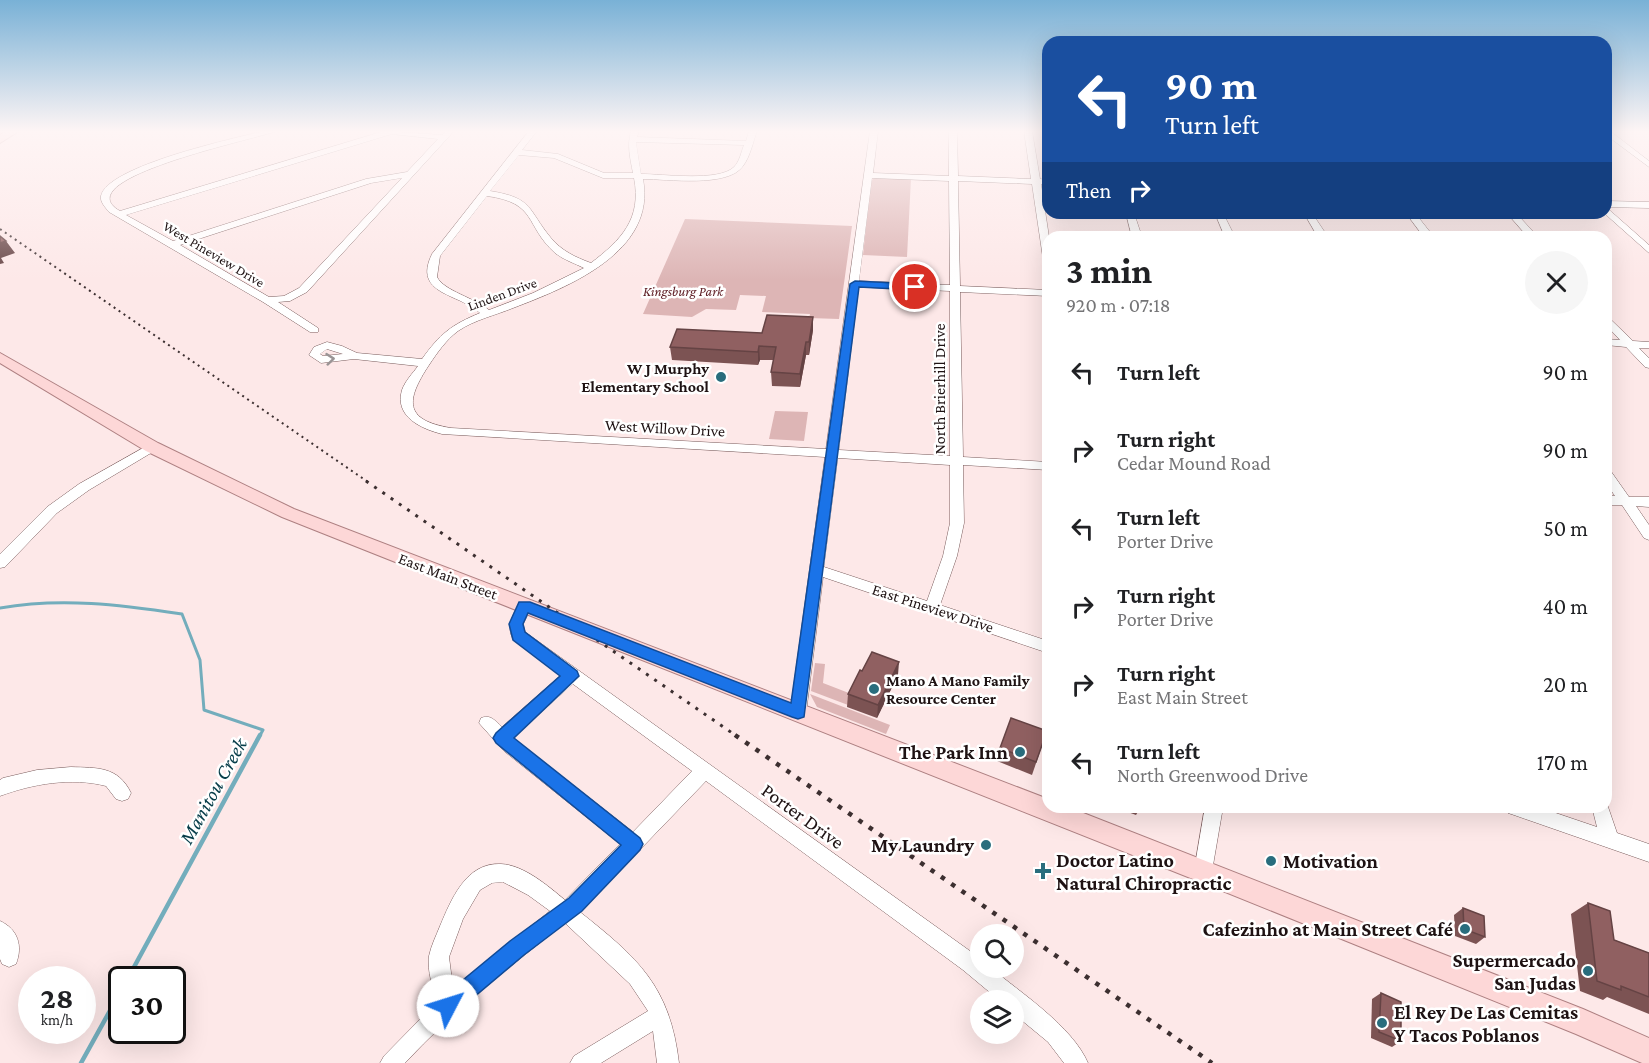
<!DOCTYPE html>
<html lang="en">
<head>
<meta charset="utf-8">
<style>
  :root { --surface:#fff; --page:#f6f6f6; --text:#202124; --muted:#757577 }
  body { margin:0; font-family:"Crimson Pro",serif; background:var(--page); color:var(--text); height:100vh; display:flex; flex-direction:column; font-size:22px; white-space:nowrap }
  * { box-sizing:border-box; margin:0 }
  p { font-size:20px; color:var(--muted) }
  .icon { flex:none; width:33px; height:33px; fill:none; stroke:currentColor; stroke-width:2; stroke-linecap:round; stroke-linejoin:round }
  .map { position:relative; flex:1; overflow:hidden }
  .sheet { position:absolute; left:1042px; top:231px; width:570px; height:582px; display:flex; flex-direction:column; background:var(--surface); border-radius:18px; box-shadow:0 6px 24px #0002 }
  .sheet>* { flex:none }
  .hud { position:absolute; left:1042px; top:36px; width:570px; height:183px; border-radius:18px; box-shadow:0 6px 24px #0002; background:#1a4fa0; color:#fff; overflow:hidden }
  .tools { position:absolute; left:970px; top:924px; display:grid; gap:12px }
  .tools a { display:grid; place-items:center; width:54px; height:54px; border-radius:50%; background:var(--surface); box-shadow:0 6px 24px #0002; font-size:30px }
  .speed { position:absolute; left:18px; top:966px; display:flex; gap:12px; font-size:30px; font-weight:700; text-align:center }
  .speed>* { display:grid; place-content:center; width:78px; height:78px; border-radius:50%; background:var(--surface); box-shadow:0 6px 24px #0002; line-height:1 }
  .speed small { font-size:15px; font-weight:400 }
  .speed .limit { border:3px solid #111; border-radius:9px; background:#fff; color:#111 }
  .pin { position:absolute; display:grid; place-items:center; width:51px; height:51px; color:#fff; margin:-26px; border:3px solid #fff; border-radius:50%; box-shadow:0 2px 6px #0007 }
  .me { position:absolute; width:66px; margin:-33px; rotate:50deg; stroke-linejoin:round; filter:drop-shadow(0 0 4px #0008) }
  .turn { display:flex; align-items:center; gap:21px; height:126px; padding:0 24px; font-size:27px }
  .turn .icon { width:78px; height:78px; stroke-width:2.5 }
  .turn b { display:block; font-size:42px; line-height:51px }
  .then { display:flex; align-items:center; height:57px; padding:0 24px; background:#0003; gap:12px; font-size:22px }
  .round { display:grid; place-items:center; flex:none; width:63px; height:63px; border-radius:32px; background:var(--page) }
  .head { display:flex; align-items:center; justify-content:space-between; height:102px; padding:0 24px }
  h1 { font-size:36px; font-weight:700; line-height:45px }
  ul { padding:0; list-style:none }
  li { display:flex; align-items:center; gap:18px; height:78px; padding:0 24px }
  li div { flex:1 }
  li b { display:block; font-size:22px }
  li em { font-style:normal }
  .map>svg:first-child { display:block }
  .green { fill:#ddb5b5 }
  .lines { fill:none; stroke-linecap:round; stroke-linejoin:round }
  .stream-far1 { stroke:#73adbc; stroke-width:3 }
  .stream { stroke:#73adbc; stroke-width:4.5 }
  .minor-casing { stroke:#7a5c5c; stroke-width:1 }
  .major-casing { stroke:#ae8082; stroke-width:2 }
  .minor { fill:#fff; fill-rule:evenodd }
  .major { fill:#fdd7d7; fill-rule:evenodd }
  .rail-far2 { stroke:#3c2f30; stroke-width:2; stroke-dasharray:2 4; stroke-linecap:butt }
  .rail-far1 { stroke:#3c2f30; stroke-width:3; stroke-dasharray:3 7; stroke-linecap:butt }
  .rail { stroke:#3c2f30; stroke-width:4.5; stroke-dasharray:4.5 8; stroke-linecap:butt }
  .wall { fill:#7c5353 }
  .shaded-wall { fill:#654344 }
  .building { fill:#906061; stroke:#654344; stroke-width:1.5 }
  .oneway { stroke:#9a9495 }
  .route { fill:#1a73e8; stroke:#114b97; stroke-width:1.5 }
  .poi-dot { fill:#296d7d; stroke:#fff; stroke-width:2 }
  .labels { text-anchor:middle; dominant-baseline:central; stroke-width:5; stroke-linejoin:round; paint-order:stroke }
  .far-street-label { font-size:14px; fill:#1e1213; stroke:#fff }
  .far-park-label { font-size:14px; font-style:italic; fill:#602027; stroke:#fff }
  .poi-label { font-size:16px; font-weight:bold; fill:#1e1213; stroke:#fff; text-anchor:end }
  .street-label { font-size:16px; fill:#1e1213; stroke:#fff }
  .near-poi-label { font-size:20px; font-weight:bold; fill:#1e1213; stroke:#fff; text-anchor:end }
  .near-street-label { font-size:20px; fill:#1e1213; stroke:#fff }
  .near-water-label { font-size:21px; font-style:italic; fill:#083e4a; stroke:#fff }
</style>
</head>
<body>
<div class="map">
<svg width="1649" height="1063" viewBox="0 0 1649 1063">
  <rect width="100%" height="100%" fill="#fde8e8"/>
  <g class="green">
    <polygon points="880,176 911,178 907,257 863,255 871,180"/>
    <polygon points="685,219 852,226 839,319 809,318 810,314 762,312 766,296 740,295 736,310 706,309 692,317 643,314"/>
    <polygon points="775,411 808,412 804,441 769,439"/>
    <polygon points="815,663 825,664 823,683 854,695 848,705 811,691"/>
    <polygon points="810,694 890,725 886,734 817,707"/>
  </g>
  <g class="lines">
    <path class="stream-far1" d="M0 608C62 597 121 605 182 614L200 660 204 710 263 730 259 737"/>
    <g class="stream">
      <polyline points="127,980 260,735"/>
      <polyline points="81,1063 122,989"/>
    </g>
    <g class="minor-casing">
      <g id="minor">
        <path d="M264 131H276C266 137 62 178 120 211L384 131 442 135 446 131H454L307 292 290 301 278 302 318 328V332H310L263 302 109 212C105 207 100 202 101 196 107 166 235 138 264 131ZM392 134 438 139 407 172 366 179 173 241 126 215ZM402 178 299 288 284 296 269 297 180 245 371 183Z"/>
        <path d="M529 131H537L522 150 558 154 604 173H633C630 158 627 145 631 131H639L637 137 746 141 749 131H757C753 142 750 157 743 166 728 188 667 179 643 179 657 252 568 287 513 308 496 315 474 320 458 331 446 340 437 353 429 365 406 400 403 420 451 428L826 449 870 131H878L873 173 949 176V131H957L958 176 1031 179 1024 131H1032L1040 179 1048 180V184H1041L1049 237 1048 261 1043 258 1032 184 958 181 960 286 1048 290V296L960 292 963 457 1048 462V470L963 465 964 523 957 556 940 605 1048 641V653L823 577 806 713 804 718 798 720 792 718 790 713 825 457 442 434C422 429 394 417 402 390 405 381 413 373 418 366L354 359 321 363 309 355 314 347 327 342 342 346 357 353 422 359C440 334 451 325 480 313 459 293 412 295 432 254ZM636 142 744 145C741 152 740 161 734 167 719 182 663 174 641 174ZM519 155 554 158 603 178H634C642 219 621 240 591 263 575 257 562 251 551 238 527 209 534 198 490 191ZM872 178 949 181 950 285 859 281ZM487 196C538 203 524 225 555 253 564 260 574 263 584 268L533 293 489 310C475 298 444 291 437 277L440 256ZM859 287 950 291V456L839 450ZM327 349 343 354 323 356 320 354ZM838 458 950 465V523L943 556 927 601 824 567Z"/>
        <polygon points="1606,131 1610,131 1649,161 1649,167 1606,135"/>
        <polygon points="1606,201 1649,202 1649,208 1606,207"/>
        <polygon points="1606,207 1649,245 1649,253 1604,213 1606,213"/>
        <polygon points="1126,213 1134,213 1142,237 1132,237"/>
        <polygon points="1215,213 1223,213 1235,237 1225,237"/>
        <polygon points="1304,213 1312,213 1328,237 1318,237"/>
        <polygon points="1406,213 1415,213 1434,237 1424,237"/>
        <polygon points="1507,213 1516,213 1538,237 1528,237"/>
        <polygon points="1606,315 1633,341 1649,342 1649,348 1639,348 1649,358 1649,368 1645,367 1626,347 1606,345 1606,339 1620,340 1606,325"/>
        <polygon points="152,443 156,444 158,447 156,450 89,490 57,513 5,567 0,568 0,554 47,507 79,484"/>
        <polygon points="1606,469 1610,470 1629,497 1649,497 1649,507 1636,506 1649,525 1649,540 1644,538 1622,505 1606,505 1606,495 1615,496 1606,483"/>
        <path d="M525 600 530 602 532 606 523 624 525 632 977 956 981 959V968H991C1021 993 1072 1026 1088 1063H1064L1048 1042 1014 1014V1000H999L963 970 706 781 580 912C638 958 670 986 679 1063H657L653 1031 601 1063H570L574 1056 648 1011 630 984 565 923C509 967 453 1011 405 1063H380L384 1056 437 1002C433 987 427 972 429 956 431 946 436 936 440 926 451 900 466 862 501 864 524 865 548 886 565 900L620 844 504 751 479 723 481 718C491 714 495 721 502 727L561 675 513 639C506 625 513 615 520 602ZM573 684 692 771 633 832 513 738ZM503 882 528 895 550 911 453 988 449 957 463 919 480 890 492 883Z"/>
        <path d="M71 767C97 768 118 766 131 793L128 799 122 801 116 799 106 786C72 777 32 784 0 796V780L3 778 37 770Z"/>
        <polygon points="1606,801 1617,833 1649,844 1649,862 1514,815 1508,813 1505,807 1538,807 1597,827 1592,807 1606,807"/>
        <polygon points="1205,807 1223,807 1212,871 1210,877 1203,880 1196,877 1194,871"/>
        <path d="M0 921C18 929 23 946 16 964L9 967 2 964 0 959Z"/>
      </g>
    </g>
    <g class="major-casing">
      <g id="major">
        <polygon points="7,131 19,131 0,143 0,135"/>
        <polygon points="0,353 158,443 294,509 1048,799 1048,807 1068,807 1583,1009 1649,1038 1649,1063 1642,1063 1576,1034 1203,883 282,517 146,451 0,363"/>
      </g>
    </g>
    <use href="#minor" class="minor"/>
    <use href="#major" class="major"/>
    <polyline class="rail-far2" points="0,229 368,482"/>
    <polyline class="rail-far1" points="366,481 738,737"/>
    <polyline class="rail" points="735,735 1212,1063"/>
  </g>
  <g class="wall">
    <polygon points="813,317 813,330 809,355 806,355 800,387 772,386 771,372 774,360 760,360 758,365 672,360 670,347 762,333"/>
    <polygon points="898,675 877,718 847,707 848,694"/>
    <polygon points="1047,731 1032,775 997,761 1000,748"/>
    <polygon points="1114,807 1141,807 1136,815"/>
    <polygon points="1588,903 1614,940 1649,953 1649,1014 1607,997 1603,1000 1580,991 1571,914"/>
    <polygon points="1463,908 1485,937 1476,944 1455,936 1454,915"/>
    <polygon points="1381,993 1401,1041 1392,1047 1371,1038 1372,999"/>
  </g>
  <g class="shaded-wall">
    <polygon points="6,241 15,253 1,258 4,263 0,264 0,243"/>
    <polygon points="813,317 813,330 809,355 809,342"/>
    <polygon points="806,342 806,355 800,387 800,374"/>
    <polygon points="759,346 760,360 758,365 758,352"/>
    <polygon points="899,662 898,675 877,718 878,705"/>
  </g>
  <g class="building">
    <polygon points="0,236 6,241 0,243"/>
    <polygon points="767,315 813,317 809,342 806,342 800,374 771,372 776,347 759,346 758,352 670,347 677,329 762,333"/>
    <polygon points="872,652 899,662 878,705 848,694 860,670 862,671"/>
    <polygon points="1011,718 1047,731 1036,762 1000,748"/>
    <polygon points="1588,903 1610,911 1614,940 1649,953 1649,997 1621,986 1621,990 1597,981"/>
    <polygon points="1463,908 1484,916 1485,937 1464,929"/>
    <polygon points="1381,993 1401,1002 1401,1041 1379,1032"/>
  </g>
  <defs><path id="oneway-chevron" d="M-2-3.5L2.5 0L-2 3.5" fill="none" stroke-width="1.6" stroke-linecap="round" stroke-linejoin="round" transform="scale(1.5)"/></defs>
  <use class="oneway" href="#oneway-chevron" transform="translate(330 359) rotate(-6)"/>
  <linearGradient id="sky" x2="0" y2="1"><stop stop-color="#79b1d6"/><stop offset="0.47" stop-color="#fef5f5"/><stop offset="1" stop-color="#fef5f5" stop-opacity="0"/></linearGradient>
  <rect width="1649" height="280" fill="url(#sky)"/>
  <polygon class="route" points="855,281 915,284 920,287 915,290 859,287 804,717 798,719 792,717 528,613 523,624 525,632 577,671 579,676 514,738 640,838 643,844 640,850 582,911 524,955 455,1013 448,1016 440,1013 437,1006 440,999 510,941 569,898 621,845 496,743 493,738 496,733 560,676 513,640 509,624 519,602 530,602 791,703 850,284"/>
  <g class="poi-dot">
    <circle cx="721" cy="377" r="6"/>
    <circle cx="874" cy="689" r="6"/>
    <circle cx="1020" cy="752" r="6"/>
    <circle cx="986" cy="845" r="6"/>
    <circle cx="1271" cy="861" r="6"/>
    <path d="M1040 862h6v6h6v6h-6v6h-6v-6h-6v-6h6z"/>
    <circle cx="1465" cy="929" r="6"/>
    <circle cx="1588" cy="971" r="6"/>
    <circle cx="1382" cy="1023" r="6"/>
  </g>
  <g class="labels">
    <g class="far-street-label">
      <text transform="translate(214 254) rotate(31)">West Pineview Drive</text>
      <text transform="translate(502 294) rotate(-20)">Linden Drive</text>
    </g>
    <g class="far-park-label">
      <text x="683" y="291">Kingsburg Park</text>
    </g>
    <g class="poi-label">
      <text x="709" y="368">W J Murphy<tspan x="709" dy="18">Elementary School</tspan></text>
      <text x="886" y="680" text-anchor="start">Mano A Mano Family<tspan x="886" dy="18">Resource Center</tspan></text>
    </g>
    <g class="street-label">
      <text transform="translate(939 389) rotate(-90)">North Brierhill Drive</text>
      <text transform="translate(665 428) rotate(3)">West Willow Drive</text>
      <text transform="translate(448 576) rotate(21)">East Main Street</text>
      <text transform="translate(933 608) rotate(18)">East Pineview Drive</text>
    </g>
    <g class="near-poi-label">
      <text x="1008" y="752">The Park Inn</text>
      <text x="974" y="845">My Laundry</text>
      <text x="1056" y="860" text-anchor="start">Doctor Latino<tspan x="1056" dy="23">Natural Chiropractic</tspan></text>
      <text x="1283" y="861" text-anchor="start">Motivation</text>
      <text x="1453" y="929">Cafezinho at Main Street Café</text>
      <text x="1576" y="960">Supermercado<tspan x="1576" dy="23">San Judas</tspan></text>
      <text x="1394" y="1012" text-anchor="start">El Rey De Las Cemitas<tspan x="1394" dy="23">Y Tacos Poblanos</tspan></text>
    </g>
    <g class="near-street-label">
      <text transform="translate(803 816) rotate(36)">Porter Drive</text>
    </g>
    <g class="near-water-label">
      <text transform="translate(213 791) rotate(-61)">Manitou Creek</text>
    </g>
  </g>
</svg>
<div class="tools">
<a><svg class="icon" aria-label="search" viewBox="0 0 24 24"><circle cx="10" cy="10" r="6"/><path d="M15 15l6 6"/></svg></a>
<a><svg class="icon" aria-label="layers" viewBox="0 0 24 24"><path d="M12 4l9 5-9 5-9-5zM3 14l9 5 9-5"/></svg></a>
</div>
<div class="speed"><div>28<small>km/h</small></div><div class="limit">30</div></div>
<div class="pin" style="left:915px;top:287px;background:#d93025"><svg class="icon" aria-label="arrive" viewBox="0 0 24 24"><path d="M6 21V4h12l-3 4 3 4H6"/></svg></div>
<svg class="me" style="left:448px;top:1006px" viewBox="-20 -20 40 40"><circle r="19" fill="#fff"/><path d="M0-13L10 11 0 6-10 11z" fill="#1a73e8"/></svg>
<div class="hud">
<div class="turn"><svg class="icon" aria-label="left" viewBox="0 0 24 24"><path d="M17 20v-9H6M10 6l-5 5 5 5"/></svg><div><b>90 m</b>Turn left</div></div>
<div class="then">Then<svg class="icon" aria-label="right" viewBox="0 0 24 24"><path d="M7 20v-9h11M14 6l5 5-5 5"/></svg></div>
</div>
<section class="sheet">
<div class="head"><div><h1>3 min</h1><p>920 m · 07:18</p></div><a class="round"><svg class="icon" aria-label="close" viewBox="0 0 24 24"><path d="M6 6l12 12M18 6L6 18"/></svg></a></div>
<ul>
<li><svg class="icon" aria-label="left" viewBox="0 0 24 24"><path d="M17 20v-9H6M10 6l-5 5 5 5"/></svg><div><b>Turn left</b></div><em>90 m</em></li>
<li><svg class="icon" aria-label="right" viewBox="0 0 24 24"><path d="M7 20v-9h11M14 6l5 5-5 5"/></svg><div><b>Turn right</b><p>Cedar Mound Road</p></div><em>90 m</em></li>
<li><svg class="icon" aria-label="left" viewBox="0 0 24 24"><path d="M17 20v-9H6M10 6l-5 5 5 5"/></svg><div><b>Turn left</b><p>Porter Drive</p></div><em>50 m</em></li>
<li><svg class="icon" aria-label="right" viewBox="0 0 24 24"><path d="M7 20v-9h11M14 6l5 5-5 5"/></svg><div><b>Turn right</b><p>Porter Drive</p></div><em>40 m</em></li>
<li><svg class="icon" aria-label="right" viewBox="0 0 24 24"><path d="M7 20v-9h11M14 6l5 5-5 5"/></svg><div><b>Turn right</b><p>East Main Street</p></div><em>20 m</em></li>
<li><svg class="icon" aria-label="left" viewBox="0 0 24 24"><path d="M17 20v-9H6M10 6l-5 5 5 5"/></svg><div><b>Turn left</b><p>North Greenwood Drive</p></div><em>170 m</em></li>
</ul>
</section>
</div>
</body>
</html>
